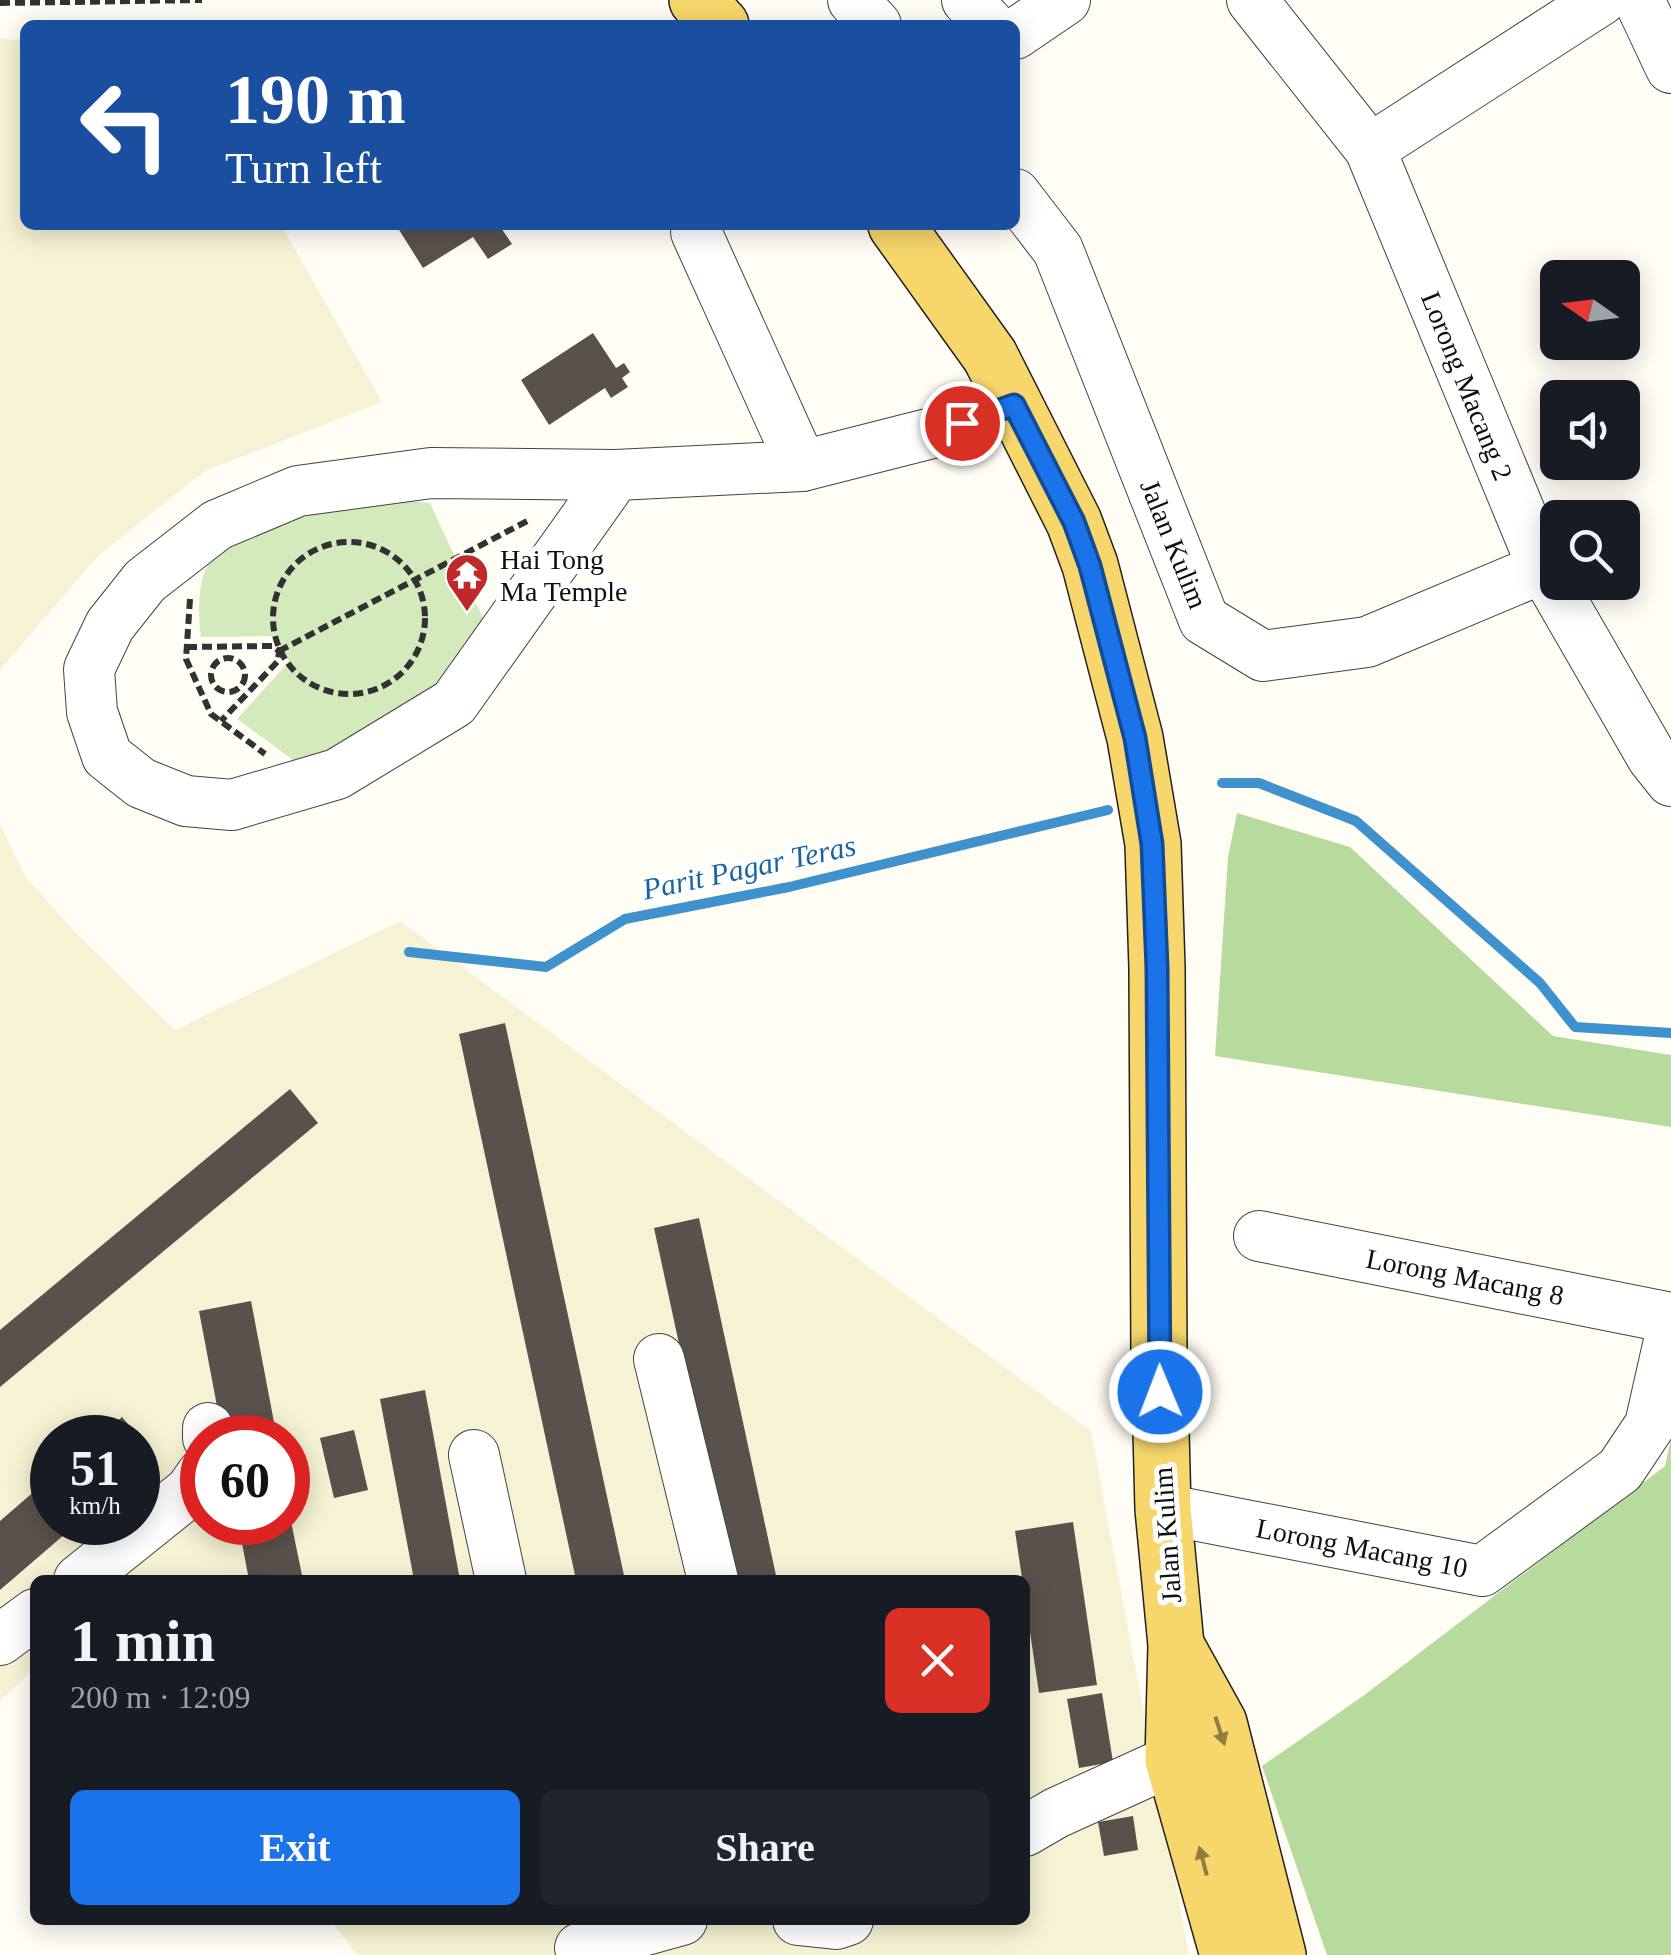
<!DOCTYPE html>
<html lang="en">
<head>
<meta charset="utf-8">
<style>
  :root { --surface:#171b24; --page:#20242c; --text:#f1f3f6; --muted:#9ea1a6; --accent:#1a73e8 }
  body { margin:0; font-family:"Times New Roman",serif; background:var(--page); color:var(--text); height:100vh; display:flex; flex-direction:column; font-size:38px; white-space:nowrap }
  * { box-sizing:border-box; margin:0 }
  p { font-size:32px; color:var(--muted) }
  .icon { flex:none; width:55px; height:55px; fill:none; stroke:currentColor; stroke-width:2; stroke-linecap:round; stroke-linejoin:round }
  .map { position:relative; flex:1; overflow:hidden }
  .panel { position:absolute; left:30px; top:1575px; width:1000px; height:350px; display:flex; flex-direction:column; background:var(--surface); border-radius:15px; box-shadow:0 5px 25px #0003 }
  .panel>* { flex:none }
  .banner { position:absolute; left:20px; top:20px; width:1000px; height:210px; border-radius:15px; box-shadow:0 5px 25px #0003; background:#1a4fa0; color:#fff; overflow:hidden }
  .needle { width:65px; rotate:284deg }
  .controls { position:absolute; left:1540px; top:260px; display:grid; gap:20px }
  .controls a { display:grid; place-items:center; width:100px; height:100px; border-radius:15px; background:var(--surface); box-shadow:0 5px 25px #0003; font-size:50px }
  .speed { position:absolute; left:30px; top:1415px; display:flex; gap:20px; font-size:50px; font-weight:700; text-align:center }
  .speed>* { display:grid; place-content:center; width:130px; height:130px; border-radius:50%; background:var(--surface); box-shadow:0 5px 25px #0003; line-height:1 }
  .speed small { font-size:25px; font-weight:400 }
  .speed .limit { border:15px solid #d22; background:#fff; color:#111 }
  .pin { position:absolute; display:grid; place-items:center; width:85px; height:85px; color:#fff; margin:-42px; border:5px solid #fff; border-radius:50%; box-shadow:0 2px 10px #0007 }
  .me { position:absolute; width:110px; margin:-55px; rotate:359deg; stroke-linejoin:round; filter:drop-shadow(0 0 8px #0008) }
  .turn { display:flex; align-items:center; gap:35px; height:210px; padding:0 40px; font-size:45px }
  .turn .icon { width:130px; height:130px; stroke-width:2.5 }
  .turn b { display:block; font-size:70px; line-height:85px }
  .round { display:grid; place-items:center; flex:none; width:105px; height:105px; border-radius:15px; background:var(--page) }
  .head { display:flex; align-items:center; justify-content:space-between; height:170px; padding:0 40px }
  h1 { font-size:60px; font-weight:700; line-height:75px }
  .action { display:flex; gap:20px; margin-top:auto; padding:20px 40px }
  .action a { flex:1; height:115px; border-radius:15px; background:var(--accent); color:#fff; font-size:40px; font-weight:700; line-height:115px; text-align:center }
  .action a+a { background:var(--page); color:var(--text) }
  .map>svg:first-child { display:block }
  .farmland { fill:#f5f3d3; fill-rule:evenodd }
  .green { fill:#d3eabc }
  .forest { fill:#b7db9c }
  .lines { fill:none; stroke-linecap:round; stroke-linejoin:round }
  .stream { stroke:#3f92cd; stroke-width:10 }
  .building { fill:#59524c }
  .minor-casing { stroke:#434343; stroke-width:52 }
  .major-casing { stroke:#212121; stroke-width:58 }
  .path { stroke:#323232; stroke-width:6; stroke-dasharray:10 5; stroke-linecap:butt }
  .minor { stroke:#fff; stroke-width:50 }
  .major { stroke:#f7d76b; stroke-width:55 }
  .oneway { fill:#8f7d42 }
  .route-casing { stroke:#114b97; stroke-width:25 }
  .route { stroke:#1a73e8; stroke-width:18 }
  .labels { text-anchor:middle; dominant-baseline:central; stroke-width:10; stroke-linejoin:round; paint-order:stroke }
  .street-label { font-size:28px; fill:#101010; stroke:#fff }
  .poi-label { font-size:28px; fill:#101010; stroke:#fff; text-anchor:start }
  .water-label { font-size:30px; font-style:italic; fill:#1864a3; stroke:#fff }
</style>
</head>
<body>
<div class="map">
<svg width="1671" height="1955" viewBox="0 0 1671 1955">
  <rect width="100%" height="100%" fill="#fffdf4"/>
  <g class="farmland">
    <polygon points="0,39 25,40 25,225 281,225 382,402 205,471 97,557 0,670"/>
    <path d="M0 824 25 876 76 933 175 1030 400 921 1091 1431 1189 1955H358L330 1920H1025V1580H35V1668L0 1701ZM52 1438H138V1522H52ZM202 1438H288V1522H202Z"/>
  </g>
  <path class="green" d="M389 499 430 503 487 627 425 699 370 736 296 762 237 719 289 662 276 636 201 637C198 617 197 579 210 562 246 513 333 508 389 499Z"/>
  <g class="forest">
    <polygon points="1237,813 1350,847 1553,1036 1671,1055 1671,1127 1215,1056 1228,857"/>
    <polygon points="1671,1439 1671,1955 1327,1955 1262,1766 1363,1696 1665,1466"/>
  </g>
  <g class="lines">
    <g class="stream">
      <polyline points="1222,783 1259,783 1356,821 1540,983 1575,1027 1671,1033"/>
      <polyline points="409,952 546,967 625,919 789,887 1108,810"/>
    </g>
  </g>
  <g class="building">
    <polygon points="396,225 499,225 512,244 488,259 473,237 423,268"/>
    <polygon points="593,333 616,368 624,363 630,372 622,378 628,387 611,398 605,388 549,425 521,380"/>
    <polygon points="505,1023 625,1580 576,1580 459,1034"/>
    <polygon points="290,1089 318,1123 0,1387 0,1330"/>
    <polygon points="699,1218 777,1580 730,1580 654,1228"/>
    <polygon points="251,1301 277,1438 223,1438 199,1311"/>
    <polygon points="425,1390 460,1580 414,1580 380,1399"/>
    <polygon points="122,1417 156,1457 138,1472 138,1438 98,1438"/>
    <polygon points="354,1430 368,1490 334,1498 320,1438"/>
    <polygon points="52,1476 52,1522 79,1522 0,1590 0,1521"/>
    <polygon points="288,1507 303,1580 249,1580 238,1522 288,1522"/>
    <polygon points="1073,1522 1097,1685 1039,1693 1015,1531"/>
    <polygon points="1102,1693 1113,1762 1079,1768 1067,1699"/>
    <polygon points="1133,1816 1138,1850 1104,1856 1098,1822"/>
  </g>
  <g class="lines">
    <g class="minor-casing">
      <g id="minor">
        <polyline points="853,0 876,25"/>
        <polyline points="967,0 990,25"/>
        <polyline points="1252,0 1370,149 1543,568 1652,757 1671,781"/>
        <polyline points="1639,0 1671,68"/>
        <polyline points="1015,34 1065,0"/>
        <polyline points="1370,149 1601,0"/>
        <polyline points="1015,194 1058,250 1204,620 1263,656 1367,642 1543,568"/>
        <polyline points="696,232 802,466"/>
        <polyline points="616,475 454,703 337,774 232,805 186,801 141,783 107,756 92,712 89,669 110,625 145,581 217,525 298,491 431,473 616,475 802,466 936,432 1014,405"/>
        <polyline points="1259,1236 1671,1318"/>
        <polyline points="659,1359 713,1580"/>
        <polyline points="208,1428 208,1438"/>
        <polyline points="474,1455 501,1580"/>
        <polyline points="1163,1509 1482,1571 1620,1470 1650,1425 1671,1332"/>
        <polyline points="79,1580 190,1491 202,1474"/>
        <polyline points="0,1640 35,1614"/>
        <polyline points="1025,1831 1056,1813 1173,1760"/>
        <polyline points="798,1920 836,1924 848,1920"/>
        <polyline points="580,1948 682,1920"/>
      </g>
    </g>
    <g class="major-casing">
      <g id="major">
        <polyline points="697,0 721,25"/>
        <polyline points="896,225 990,356 1074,522 1090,565 1135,738 1153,844 1157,968 1159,1354 1163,1509 1176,1645 1173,1760 1228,1955"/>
        <polyline points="1177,1647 1219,1723 1278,1955"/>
      </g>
    </g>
    <g class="path">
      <polyline points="0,3 202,0"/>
      <circle cx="349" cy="618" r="76"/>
      <polyline points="190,599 186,659 211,714 265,754"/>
      <polyline points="187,647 272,646 279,651 278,661 221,721"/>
      <polyline points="279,651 531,519"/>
      <circle cx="228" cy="675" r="17"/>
    </g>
    <use href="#minor" class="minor"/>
    <use href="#major" class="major"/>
  </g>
  <defs><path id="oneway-solid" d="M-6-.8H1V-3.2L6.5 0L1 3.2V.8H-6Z" transform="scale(2.5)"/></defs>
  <g class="oneway">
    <use href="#oneway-solid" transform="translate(1220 1731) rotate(72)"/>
    <use href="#oneway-solid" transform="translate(1203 1861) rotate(-105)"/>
  </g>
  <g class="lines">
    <g class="route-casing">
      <polyline id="route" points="962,423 1014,405 1074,522 1090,566 1135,738 1152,844 1157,968 1160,1392"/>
    </g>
    <use href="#route" class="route"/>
  </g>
  <defs>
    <g id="temple-pin" transform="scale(2.25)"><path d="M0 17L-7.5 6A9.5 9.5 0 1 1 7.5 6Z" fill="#c1282c" stroke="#fff"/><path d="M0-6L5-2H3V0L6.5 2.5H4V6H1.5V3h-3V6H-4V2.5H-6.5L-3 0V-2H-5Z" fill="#fff"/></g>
  </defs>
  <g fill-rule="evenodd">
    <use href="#temple-pin" x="467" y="575"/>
  </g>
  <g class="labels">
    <g class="street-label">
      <text transform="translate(1467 386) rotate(68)">Lorong Macang 2</text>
      <text transform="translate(1174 544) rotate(68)">Jalan Kulim</text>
      <text transform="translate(1465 1277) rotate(11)">Lorong Macang 8</text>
      <text transform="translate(1167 1535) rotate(-94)">Jalan Kulim</text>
      <text transform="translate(1362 1548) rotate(11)">Lorong Macang 10</text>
    </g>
    <g class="poi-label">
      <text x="500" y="559">Hai Tong<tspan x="500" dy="32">Ma Temple</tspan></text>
    </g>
    <g class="water-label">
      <text transform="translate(749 867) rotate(-12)">Parit Pagar Teras</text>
    </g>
  </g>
</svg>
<div class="controls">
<a><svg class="needle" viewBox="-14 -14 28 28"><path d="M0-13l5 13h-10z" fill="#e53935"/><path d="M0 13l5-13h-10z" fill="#9ea1a6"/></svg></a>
<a><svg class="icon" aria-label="sound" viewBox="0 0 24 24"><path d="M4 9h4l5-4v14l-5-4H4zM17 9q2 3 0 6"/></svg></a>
<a><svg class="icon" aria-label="search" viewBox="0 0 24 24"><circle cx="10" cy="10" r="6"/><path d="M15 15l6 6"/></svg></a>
</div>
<div class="speed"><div>51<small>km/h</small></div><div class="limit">60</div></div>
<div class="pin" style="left:962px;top:423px;background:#d93025"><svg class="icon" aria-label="arrive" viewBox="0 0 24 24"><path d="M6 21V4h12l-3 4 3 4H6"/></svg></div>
<svg class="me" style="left:1160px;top:1392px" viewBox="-20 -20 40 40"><circle r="17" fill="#1a73e8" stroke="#fff" stroke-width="3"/><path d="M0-11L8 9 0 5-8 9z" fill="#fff"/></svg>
<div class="banner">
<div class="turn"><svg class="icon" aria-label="left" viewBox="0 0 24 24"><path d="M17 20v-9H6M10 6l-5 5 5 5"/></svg><div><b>190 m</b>Turn left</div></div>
</div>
<section class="panel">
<div class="head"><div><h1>1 min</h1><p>200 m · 12:09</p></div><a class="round" style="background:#d93025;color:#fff"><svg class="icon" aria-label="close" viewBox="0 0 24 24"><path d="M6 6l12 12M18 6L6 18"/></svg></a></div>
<div class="action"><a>Exit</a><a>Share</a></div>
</section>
</div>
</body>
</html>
